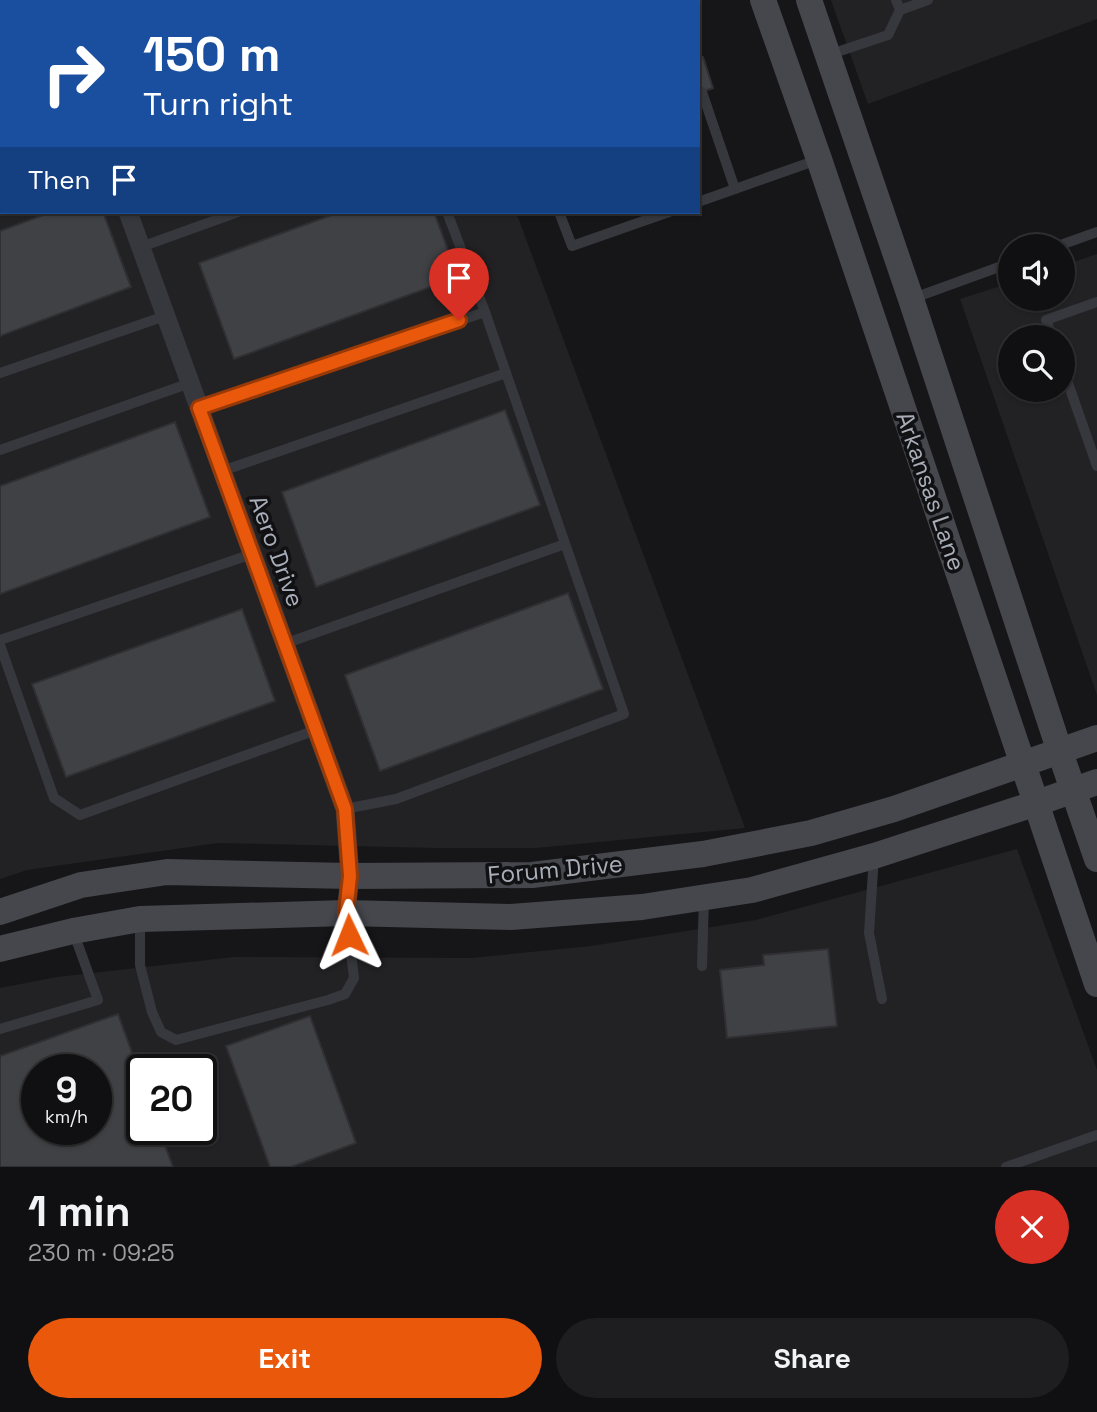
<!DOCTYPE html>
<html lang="en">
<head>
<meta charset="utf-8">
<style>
  :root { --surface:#101012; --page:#1e1e20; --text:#f1f3f6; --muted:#9c9d9f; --line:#303032; --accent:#ea580c }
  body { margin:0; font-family:"Space Grotesk",sans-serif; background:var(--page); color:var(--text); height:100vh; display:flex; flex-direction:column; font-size:26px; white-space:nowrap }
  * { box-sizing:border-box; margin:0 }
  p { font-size:23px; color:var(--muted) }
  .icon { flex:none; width:38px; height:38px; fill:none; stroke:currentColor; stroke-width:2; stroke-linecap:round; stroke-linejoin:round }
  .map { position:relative; height:1167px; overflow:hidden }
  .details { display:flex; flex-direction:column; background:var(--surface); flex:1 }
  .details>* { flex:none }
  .guide { position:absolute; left:0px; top:0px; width:700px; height:214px; box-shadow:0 2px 5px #0004,0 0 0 2px var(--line); background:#1a4fa0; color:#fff; overflow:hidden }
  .tools { position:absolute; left:998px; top:234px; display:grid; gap:14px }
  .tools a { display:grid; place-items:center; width:77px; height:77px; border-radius:50%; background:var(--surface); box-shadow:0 2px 5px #0004,0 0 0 2px var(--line); font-size:35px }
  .speed { position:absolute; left:21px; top:1054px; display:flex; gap:14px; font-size:35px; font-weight:700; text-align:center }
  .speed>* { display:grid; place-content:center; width:91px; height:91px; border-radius:50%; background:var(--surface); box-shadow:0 2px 5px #0004,0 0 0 2px var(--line); line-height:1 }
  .speed small { font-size:18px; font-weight:400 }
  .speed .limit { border:4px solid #111; border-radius:10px; background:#fff; color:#111 }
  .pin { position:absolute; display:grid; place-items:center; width:60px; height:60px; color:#fff; margin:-72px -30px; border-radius:50% 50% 50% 0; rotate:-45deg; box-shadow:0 0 7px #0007 }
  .pin .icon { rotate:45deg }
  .me { position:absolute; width:77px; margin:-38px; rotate:358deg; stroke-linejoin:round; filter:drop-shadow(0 0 5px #0008) }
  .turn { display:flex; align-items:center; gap:24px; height:147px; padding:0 28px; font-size:32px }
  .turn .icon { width:91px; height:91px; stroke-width:2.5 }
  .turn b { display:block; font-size:49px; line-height:60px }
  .then { display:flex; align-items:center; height:66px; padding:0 28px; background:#0003; gap:14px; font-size:26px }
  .round { display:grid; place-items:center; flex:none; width:74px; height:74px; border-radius:37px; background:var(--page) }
  .head { display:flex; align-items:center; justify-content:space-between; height:119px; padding:0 28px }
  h1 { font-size:42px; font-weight:800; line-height:52px }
  .primary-button { display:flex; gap:14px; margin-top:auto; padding:14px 28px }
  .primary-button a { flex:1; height:80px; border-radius:42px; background:var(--accent); color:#fff; font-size:28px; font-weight:800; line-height:80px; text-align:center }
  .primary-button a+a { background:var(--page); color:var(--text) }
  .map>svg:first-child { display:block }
  .built { fill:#222225; fill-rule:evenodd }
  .building { fill:#404145; stroke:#303034; stroke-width:2; fill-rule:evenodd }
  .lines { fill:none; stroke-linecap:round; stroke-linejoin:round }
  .lane { stroke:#37383d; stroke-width:10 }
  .street { stroke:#37383d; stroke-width:19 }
  .secondary { stroke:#45474d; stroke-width:26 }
  .route-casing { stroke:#983908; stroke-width:18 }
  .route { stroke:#ea580c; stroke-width:12 }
  .labels { text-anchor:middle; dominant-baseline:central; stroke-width:7; stroke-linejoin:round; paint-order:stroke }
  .street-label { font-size:24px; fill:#a8adb8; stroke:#111113 }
</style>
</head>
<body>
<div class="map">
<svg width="1097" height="1167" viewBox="0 0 1097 1167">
  <rect width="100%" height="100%" fill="#161618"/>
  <g class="built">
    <polygon points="0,0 438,0 438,2 2,2 2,212 516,212 745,828 536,848 436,848 218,843 27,870 0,879"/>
    <polygon points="831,0 1097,0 1097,19 868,104"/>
    <path d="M1097 254V695L960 299 1010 283V299H1062V266ZM1010 338H1062V390H1010Z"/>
    <path d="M1017 849 1097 1070V1167H0V988L57 977 234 957 472 958 591 946 756 920ZM37 1069H96V1129H37ZM142 1069H201V1129H142Z"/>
  </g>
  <g class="building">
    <polygon points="703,57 713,88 698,93 698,59"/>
    <polygon points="51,212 103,212 131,287 0,336 0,231"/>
    <polygon points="340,212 434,212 458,277 234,359 199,263"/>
    <polygon points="505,410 540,505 316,587 282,492"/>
    <polygon points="175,422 210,517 0,594 0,486"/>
    <polygon points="568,593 603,689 380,771 345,675"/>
    <polygon points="242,609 275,701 66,777 32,684"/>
    <polygon points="828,949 837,1026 727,1038 720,970 764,965 763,955"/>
    <path d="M118 1014 142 1080V1129H159L173 1167H0V1056ZM37 1069H96V1129H37Z"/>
    <polygon points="310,1016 356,1143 291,1167 270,1167 226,1046"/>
  </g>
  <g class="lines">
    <g class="lane">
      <polyline points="669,0 670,2"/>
      <polyline points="896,0 900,10"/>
      <polyline points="542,2 547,0"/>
      <polyline points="828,55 888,35 900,10 928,0"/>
      <polyline points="702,92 735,189"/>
      <polyline points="0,194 2,193"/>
      <polyline points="698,202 817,160"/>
      <polyline points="447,212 485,312"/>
      <polyline points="559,212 572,246 669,212"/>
      <polyline points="141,247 238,212"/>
      <polyline points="1055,247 1097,232"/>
      <polyline points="911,299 1010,263"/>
      <polyline points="1053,338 1046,320 1097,302"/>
      <polyline points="1062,366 1097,466"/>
      <polyline points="0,373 165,316"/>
      <polyline points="199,408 485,312 624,714 396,799 345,809"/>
      <polyline points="0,450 190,383"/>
      <polyline points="222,471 506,373"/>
      <polyline points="0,640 252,554"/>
      <polyline points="284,644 565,544"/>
      <polyline points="0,645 54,798 80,815 316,730"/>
      <polyline points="874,856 869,933 882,999"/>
      <polyline points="140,920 140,965 152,1012 161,1032 176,1040 328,1000 345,994 354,978 346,913"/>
      <polyline points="702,966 704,898"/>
      <polyline points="0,1029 98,1000 73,931"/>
      <polyline points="1006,1167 1097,1135"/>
    </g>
    <polyline class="street" points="128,212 345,809 350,876 346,913"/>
    <g class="secondary">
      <polyline points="763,0 819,159 1097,984"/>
      <polyline points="809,0 911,299 1060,752 1097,859"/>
      <polyline points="0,912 81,885 167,872 350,876 532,875 703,854 811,833 894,809 1097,738"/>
      <polyline points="0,949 73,931 140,919 346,913 511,917 642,907 752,890 874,856 1037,803 1097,782"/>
    </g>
  </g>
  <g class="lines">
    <g class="route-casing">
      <polyline id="route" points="349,935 346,913 350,876 345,809 199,408 459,320"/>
    </g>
    <use href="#route" class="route"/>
  </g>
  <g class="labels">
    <g class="street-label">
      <text transform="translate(931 491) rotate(71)">Arkansas Lane</text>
      <text transform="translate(277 551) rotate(70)">Aero Drive</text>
      <text transform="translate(555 869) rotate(-5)">Forum Drive</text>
    </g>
  </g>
</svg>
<div class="tools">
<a><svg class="icon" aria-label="sound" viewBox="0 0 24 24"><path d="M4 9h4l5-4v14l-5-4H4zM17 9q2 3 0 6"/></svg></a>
<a><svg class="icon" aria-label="search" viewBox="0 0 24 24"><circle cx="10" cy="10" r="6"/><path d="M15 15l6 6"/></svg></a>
</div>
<div class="speed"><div>9<small>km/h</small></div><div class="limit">20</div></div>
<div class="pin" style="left:459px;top:320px;background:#d93025"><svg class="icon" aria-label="arrive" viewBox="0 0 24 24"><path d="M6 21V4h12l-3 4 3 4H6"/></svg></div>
<svg class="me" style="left:349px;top:935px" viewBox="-20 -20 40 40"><path d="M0-17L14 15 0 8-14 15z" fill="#ea580c" stroke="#fff" stroke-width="4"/></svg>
<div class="guide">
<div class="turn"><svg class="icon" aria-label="right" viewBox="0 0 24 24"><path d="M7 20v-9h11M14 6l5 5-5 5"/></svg><div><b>150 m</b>Turn right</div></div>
<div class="then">Then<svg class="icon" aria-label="arrive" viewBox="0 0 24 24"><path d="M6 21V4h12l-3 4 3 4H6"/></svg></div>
</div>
</div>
<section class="details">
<div class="head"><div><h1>1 min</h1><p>230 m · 09:25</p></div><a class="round" style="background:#d93025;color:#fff"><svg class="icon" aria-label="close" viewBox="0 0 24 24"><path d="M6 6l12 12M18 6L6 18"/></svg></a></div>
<div class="primary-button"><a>Exit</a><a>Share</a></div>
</section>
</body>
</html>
